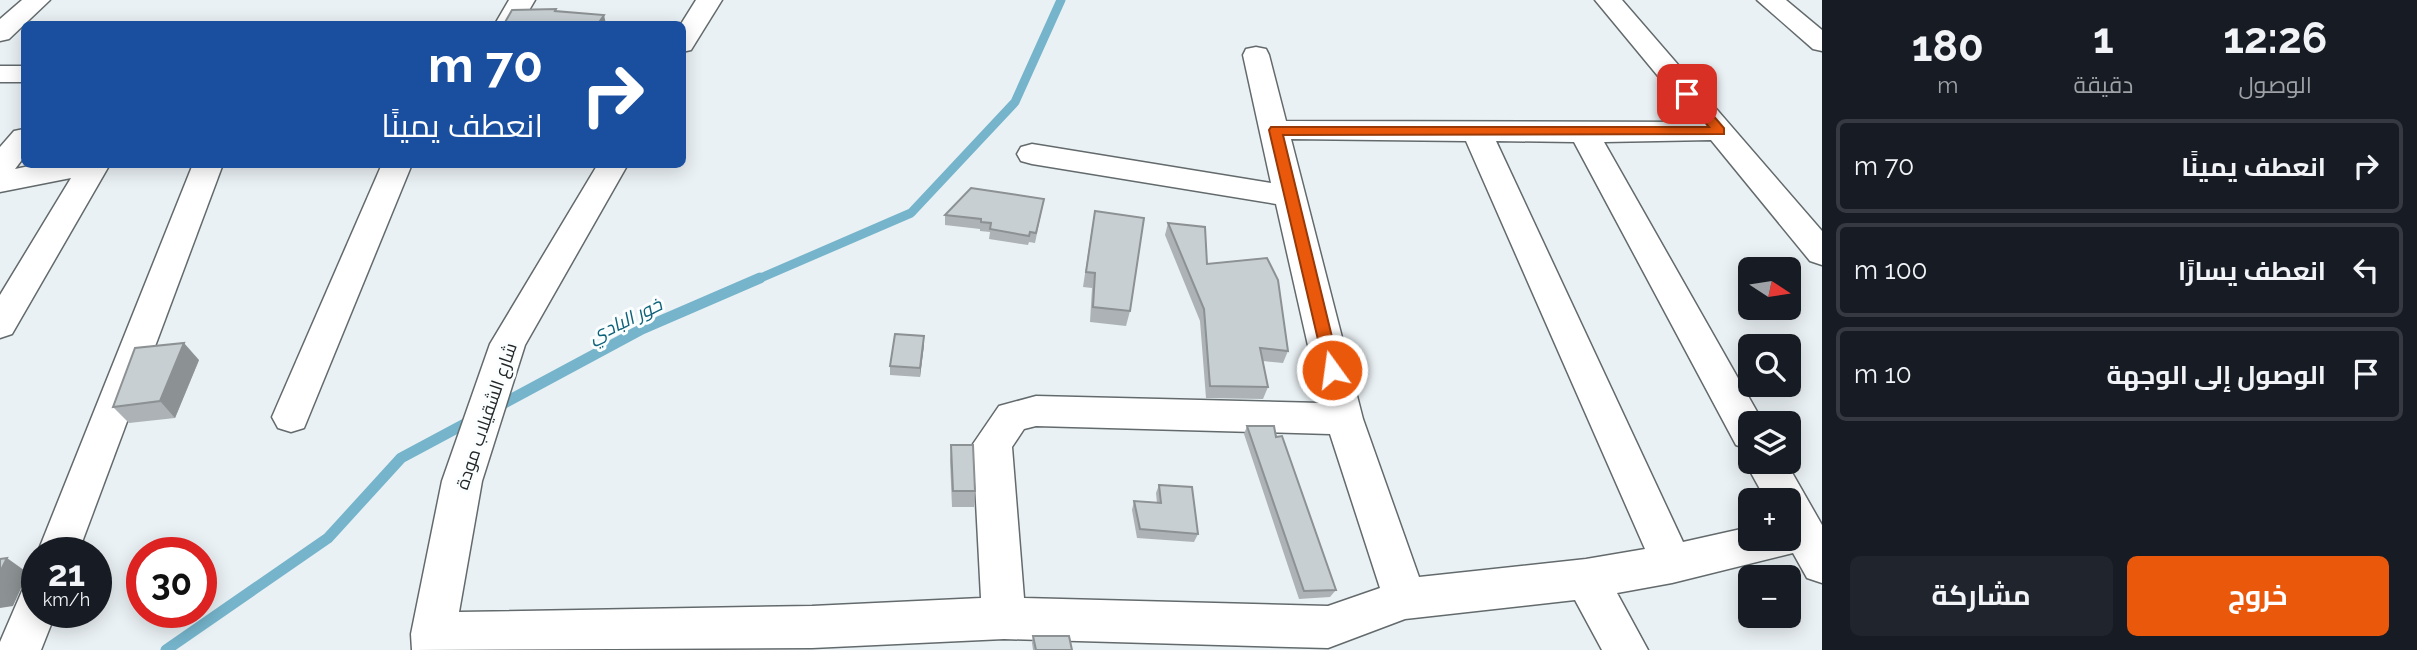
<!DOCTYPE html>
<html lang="ar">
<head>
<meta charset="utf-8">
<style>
  :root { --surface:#171b24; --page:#20242c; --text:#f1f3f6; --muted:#9ea1a6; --line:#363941; --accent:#ea580c }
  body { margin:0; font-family:Raleway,Cairo,sans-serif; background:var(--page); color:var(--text); direction:rtl; height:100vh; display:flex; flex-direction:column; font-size:26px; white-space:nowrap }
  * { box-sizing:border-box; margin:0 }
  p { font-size:23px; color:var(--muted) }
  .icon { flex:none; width:38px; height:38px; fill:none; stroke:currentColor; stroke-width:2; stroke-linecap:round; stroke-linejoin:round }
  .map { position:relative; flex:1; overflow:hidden; direction:ltr }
  .side { display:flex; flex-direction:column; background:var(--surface); width:595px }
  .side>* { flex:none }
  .hud { position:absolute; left:21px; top:21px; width:665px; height:147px; border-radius:10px; box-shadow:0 4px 18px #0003; direction:rtl; background:#1a4fa0; color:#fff; overflow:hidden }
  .needle { width:46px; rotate:102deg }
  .controls { position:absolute; left:1738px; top:257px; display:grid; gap:14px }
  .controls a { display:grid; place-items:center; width:63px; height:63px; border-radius:10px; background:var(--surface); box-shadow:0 4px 18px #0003; font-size:35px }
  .speed { position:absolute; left:21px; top:537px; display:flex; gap:14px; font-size:35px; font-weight:700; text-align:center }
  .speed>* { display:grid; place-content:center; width:91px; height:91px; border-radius:50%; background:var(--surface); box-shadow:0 4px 18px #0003; line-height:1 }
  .speed small { font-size:18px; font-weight:400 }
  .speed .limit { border:10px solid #d22; background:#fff; color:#111 }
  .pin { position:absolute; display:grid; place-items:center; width:60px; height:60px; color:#fff; margin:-30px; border-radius:14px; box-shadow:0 4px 10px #0006 }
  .me { position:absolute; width:77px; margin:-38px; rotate:346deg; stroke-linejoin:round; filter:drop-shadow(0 0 5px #0008) }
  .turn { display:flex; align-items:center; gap:24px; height:147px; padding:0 28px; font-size:32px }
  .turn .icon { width:91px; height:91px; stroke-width:2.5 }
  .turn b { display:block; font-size:49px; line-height:60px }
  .eta { display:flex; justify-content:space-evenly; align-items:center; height:119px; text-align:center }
  .eta b { font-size:42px; font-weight:700; line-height:49px }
  .button { display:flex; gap:14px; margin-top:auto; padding:14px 28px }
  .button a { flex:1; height:80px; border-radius:10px; background:var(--accent); color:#fff; font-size:28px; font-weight:700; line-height:80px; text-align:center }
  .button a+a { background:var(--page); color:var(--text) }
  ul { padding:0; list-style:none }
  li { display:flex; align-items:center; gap:21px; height:94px; margin:0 14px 10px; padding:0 14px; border:4px solid var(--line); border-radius:10px }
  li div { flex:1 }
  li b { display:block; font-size:26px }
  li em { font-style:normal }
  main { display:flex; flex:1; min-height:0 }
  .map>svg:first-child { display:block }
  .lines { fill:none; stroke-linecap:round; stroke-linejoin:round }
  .stream-far1 { stroke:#75b4cb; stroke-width:9 }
  .stream { stroke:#75b4cb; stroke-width:11 }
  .minor-casing { stroke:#636a6c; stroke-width:3 }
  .minor { fill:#fff; fill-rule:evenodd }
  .wall { fill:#acb2b5 }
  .shaded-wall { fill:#8c9193 }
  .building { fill:#c8cfd2; stroke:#8c9193; stroke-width:2 }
  .route { fill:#ea580c; stroke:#983908; stroke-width:2 }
  .labels { text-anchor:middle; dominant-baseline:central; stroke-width:6; stroke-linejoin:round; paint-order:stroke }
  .street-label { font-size:18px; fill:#242628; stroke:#fbfeff }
  .water-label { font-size:19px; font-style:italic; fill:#0d6179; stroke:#fbfeff }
</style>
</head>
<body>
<main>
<section class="side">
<div class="eta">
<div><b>12:26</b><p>الوصول</p></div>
<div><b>1</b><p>دقيقة</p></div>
<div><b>180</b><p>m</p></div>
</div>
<ul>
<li><svg class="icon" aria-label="right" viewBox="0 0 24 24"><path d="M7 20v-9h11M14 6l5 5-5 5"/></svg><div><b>انعطف يمينًا</b></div><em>70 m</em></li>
<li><svg class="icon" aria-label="left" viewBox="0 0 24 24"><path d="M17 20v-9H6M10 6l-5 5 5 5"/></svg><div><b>انعطف يسارًا</b></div><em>100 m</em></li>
<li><svg class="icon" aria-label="arrive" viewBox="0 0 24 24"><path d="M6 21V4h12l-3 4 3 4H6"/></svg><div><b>الوصول إلى الوجهة</b></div><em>10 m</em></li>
</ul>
<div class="button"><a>خروج</a><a>مشاركة</a></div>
</section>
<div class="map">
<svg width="1822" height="650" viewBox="0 0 1822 650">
  <rect width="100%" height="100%" fill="#eaf1f4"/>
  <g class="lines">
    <polyline class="stream-far1" points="756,280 911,213 1015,102 1061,0"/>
    <g class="stream">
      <polyline points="495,408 642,329 760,278"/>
      <polyline points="166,650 328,538 401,458 472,420"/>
    </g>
    <g class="minor-casing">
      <g id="minor">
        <polygon points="22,0 50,0 9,39 0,41 0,19"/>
        <polygon points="509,0 535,0 521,24 495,24"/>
        <polygon points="696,0 722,0 691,50 682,52 681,24"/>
        <path d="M1595 0H1622L1822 231V265L1810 261 1711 140 1604 142 1764 424H1750V450L1736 445 1574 142 1496 141 1683 542 1750 527V539H1788V500H1766L1745 462 1750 453V462H1786L1822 525V583L1807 578 1793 553 1672 583 1617 593 1648 650H1602L1575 600 1405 619 1328 648 1004 639 812 648 412 650 411 634 442 481 490 344 598 164H628L525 345 482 481 459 612 812 606 981 598 973 444 999 406 1036 396 1321 403 1276 204 1032 164 1021 161 1017 154 1021 147 1032 144 1271 183 1243 55 1246 49 1256 47 1266 49 1269 55 1286 121 1696 122ZM1291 139 1466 141 1645 549 1586 559 1419 577 1363 419ZM1036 426 1330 434 1380 588 1328 606 1024 598 1012 447 1024 429Z"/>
        <polygon points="1757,0 1786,0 1822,30 1822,51 1813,49"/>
        <rect x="0" y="66" width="24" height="16"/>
        <polygon points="24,129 24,157 15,169 39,164 110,164 12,334 0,338 0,295 71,178 0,192 0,147 14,131"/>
        <polygon points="193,164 223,164 78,553 37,554"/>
        <polygon points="382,164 412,164 304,428 291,432 278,428 272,417"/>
        <polygon points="37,585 37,612 56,612 41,650 0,650 0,642 22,591"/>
      </g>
    </g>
    <use href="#minor" class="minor"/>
  </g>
  <g class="wall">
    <polygon points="1044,199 1035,243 1029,242 1028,245 989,239 990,232 980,231 980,229 945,225 945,215"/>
    <polygon points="1168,223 1288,351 1283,363 1263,361 1268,387 1263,399 1206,398 1200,321 1165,235"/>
    <polygon points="1092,227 1130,311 1126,326 1090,322 1092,288 1083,287"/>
    <polygon points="924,345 920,377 890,375 890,366"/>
    <polygon points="199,360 175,418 129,423 113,407"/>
    <polygon points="1247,426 1276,437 1336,590 1330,597 1299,599 1244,434"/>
    <polygon points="951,445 975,491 974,507 952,507 950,461"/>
    <polygon points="1159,485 1198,534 1194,542 1137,538 1132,510 1134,501 1157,503 1156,493"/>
    <polygon points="1033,636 1072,650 1033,650 1032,643"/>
  </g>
  <g class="shaded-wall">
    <polygon points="604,15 606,24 598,24"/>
    <polygon points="924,336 924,345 920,377 920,368"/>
    <polygon points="184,343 199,360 175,418 160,401"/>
    <polygon points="7,558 28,573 13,606 0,608 0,572"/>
  </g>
  <g class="building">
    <polygon points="556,9 555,11 604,15 598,24 504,24 512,10"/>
    <polygon points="971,188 1044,199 1036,233 1030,232 1029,236 990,229 991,223 981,222 981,219 945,215"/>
    <polygon points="1095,211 1144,218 1130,311 1093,307 1095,273 1086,272"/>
    <polygon points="1168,223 1205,227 1207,264 1267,258 1278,280 1288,351 1260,348 1268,387 1210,386 1204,309"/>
    <polygon points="895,334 924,336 920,368 890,366"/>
    <polygon points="184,343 160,401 113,407 135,348"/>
    <polygon points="1247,426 1274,426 1276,437 1282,436 1336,590 1304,591"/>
    <polygon points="951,445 973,445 975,491 953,491"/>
    <polygon points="1159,485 1192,487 1198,534 1140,529 1134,501 1161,503"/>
    <polygon points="7,558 0,572 0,559"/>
    <polygon points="1033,636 1069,636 1072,650 1036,650"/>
  </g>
  <polygon class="route" points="1687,90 1692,91 1724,128 1724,134 1283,135 1340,370 1338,374 1326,374 1269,130 1271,127 1709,127 1681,94"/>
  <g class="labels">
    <g class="street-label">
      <text transform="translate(486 416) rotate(-71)">شارع الشقيلاب مودة</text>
    </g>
    <g class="water-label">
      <text transform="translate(625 320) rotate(-26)">خور البادي</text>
    </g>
  </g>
</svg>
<div class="controls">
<a><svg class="needle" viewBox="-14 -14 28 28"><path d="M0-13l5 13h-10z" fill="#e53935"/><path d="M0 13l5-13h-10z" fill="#9ea1a6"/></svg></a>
<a><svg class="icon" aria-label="search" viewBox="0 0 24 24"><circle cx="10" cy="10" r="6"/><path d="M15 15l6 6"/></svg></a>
<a><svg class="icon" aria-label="layers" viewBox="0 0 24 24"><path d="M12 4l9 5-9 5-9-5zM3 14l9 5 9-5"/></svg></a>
<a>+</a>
<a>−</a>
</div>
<div class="speed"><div>21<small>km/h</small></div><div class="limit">30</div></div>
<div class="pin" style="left:1687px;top:94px;background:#d93025"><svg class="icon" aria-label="arrive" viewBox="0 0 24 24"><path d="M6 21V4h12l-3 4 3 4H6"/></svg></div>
<svg class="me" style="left:1332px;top:370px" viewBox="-20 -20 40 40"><circle r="17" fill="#ea580c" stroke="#fff" stroke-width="3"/><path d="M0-11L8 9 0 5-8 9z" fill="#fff"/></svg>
<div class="hud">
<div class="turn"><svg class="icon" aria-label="right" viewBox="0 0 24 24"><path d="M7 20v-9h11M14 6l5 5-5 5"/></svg><div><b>70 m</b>انعطف يمينًا</div></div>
</div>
</div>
</main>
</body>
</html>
